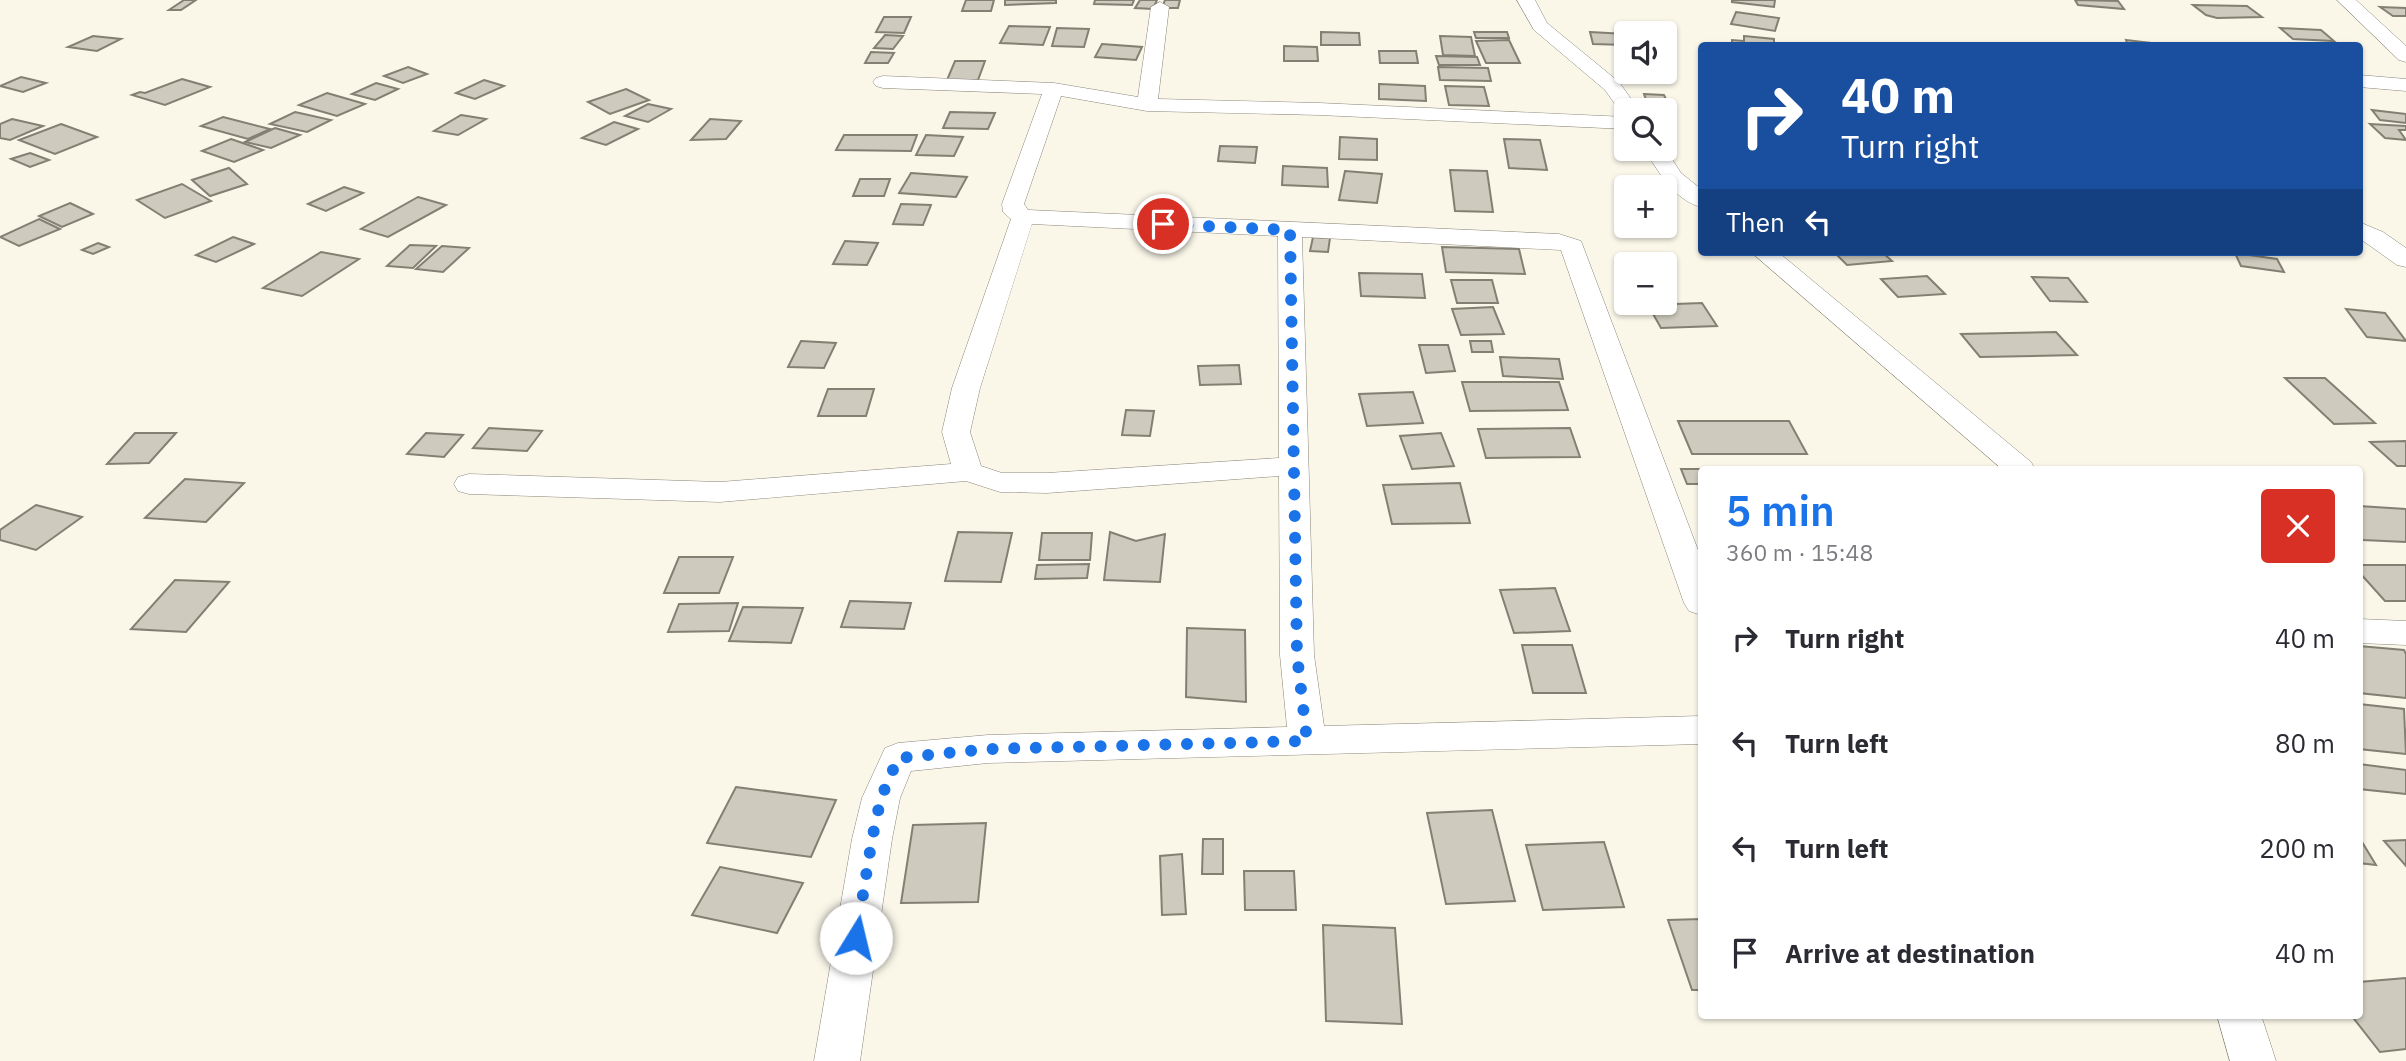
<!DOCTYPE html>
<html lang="en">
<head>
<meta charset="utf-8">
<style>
  :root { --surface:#fff; --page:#f7f7f7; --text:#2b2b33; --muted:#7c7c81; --accent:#1a73e8 }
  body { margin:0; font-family:"IBM Plex Sans",sans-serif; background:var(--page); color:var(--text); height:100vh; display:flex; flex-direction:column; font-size:26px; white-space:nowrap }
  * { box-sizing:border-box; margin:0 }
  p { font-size:23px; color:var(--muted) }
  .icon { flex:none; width:38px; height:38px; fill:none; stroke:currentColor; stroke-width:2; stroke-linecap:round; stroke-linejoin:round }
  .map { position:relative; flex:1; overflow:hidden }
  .drawer { position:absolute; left:1698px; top:466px; width:665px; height:553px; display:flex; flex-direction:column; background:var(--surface); border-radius:7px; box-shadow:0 2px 5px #0004 }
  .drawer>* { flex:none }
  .guide { position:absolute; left:1698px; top:42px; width:665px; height:214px; border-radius:7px; box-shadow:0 2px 5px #0004; background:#1a4fa0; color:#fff; overflow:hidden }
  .tools { position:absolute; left:1614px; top:21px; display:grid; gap:14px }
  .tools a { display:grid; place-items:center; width:63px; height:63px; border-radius:7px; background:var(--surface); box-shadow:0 2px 5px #0004; font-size:35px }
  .pin { position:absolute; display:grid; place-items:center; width:60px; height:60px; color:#fff; margin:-30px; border:4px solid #fff; border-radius:50%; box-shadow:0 2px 7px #0007 }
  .me { position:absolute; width:77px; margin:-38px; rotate:9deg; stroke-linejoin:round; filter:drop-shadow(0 0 5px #0008) }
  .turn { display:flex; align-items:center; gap:24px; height:147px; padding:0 28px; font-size:32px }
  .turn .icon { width:91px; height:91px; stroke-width:2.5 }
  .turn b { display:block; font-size:49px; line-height:60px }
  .then { display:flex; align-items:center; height:66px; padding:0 28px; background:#0003; gap:14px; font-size:26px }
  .round { display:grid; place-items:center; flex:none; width:74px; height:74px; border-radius:7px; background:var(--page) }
  .headline { display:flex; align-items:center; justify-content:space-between; height:119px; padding:0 28px }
  h1 { font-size:42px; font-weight:600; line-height:52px; color:var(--accent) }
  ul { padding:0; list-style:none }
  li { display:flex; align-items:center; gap:21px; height:105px; padding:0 28px }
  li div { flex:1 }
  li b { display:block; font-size:26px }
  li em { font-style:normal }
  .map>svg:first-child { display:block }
  .building { fill:#cecabd; stroke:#838073; stroke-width:2 }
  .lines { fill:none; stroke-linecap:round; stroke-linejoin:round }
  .street-casing { stroke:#888578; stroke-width:1 }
  .street { fill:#fff; fill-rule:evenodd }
  .route { stroke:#1a73e8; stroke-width:12; stroke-dasharray:0 21.6 }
</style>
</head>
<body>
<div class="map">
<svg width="2406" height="1061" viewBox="0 0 2406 1061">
  <rect width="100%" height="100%" fill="#faf7e9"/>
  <g class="building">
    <polygon points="184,0 196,0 181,10 169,10"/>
    <polygon points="966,0 994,0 991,11 962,11"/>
    <polygon points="1005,0 1056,0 1056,3 1005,5"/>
    <polygon points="1095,0 1134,0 1132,5 1094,4"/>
    <polygon points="1140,0 1157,0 1153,9 1135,8"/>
    <polygon points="1165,0 1180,0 1178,8 1162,8"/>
    <polygon points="1732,0 1775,0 1774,7 1732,2"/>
    <polygon points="2075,0 2118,1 2124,9 2078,5"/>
    <polygon points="2193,5 2247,6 2262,17 2217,18 2206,15"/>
    <polygon points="2380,7 2406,8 2406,16 2393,16"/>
    <polygon points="1736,12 1779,18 1775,31 1731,24"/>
    <polygon points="884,17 911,17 904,33 876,32"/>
    <polygon points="1009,26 1050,27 1043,45 1000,43"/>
    <polygon points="1057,28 1089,29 1084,47 1052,46"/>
    <polygon points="2280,28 2321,30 2334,41 2293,39"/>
    <polygon points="1321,32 1359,33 1360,45 1321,45"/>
    <polygon points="1474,32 1507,32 1509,38 1476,38"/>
    <polygon points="1590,32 1626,34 1626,45 1593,44"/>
    <polygon points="885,35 903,36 893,49 874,48"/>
    <polygon points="93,36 121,39 97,51 68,47"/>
    <polygon points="1440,36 1471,37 1475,56 1443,55"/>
    <polygon points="1744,36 1774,39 1774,46 1732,46 1732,40 1744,41"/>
    <polygon points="1509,40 1520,63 1486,63 1476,41"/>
    <polygon points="2126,40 2177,46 2128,46"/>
    <polygon points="1102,44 1142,47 1136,60 1095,57"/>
    <polygon points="1284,46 1317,47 1318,61 1284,61"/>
    <polygon points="1379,51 1416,51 1418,63 1380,63"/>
    <polygon points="871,52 894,53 888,63 865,63"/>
    <polygon points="1436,56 1477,57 1480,65 1439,65"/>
    <polygon points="955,61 985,61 978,80 947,80"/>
    <polygon points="408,67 427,74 403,83 384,76"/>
    <polygon points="1438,67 1488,68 1491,81 1440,80"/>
    <polygon points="21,77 46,83 23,92 0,86"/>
    <polygon points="182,79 210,87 165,105 132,95 140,92 145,93"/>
    <polygon points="484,80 504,86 475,99 456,93"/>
    <polygon points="376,83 398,89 375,100 352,94"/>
    <polygon points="1379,84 1425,86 1426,101 1379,99"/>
    <polygon points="1445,86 1484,87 1489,106 1449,105"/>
    <polygon points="626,89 649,100 610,114 588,102"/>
    <polygon points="327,93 365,104 337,116 299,105"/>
    <polygon points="1644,94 1664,95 1669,106 1648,105"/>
    <polygon points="648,104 671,109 648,122 625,116"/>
    <polygon points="2372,110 2406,114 2406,123 2380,120"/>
    <polygon points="295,112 331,120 307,132 270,124"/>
    <polygon points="950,112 995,113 988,129 943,128"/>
    <polygon points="461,115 486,119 458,135 434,131"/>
    <polygon points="223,117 270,129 248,139 201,126"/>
    <polygon points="12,119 43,126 10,140 0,138 0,124"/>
    <polygon points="710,119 741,121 726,139 691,140"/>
    <polygon points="614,122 638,129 606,145 582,138"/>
    <polygon points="61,124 97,137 55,154 19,140"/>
    <polygon points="2370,124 2406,126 2406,130 2399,130 2406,140 2385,138"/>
    <polygon points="275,128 300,135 271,148 245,142"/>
    <polygon points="844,135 917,135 911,151 836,150"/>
    <polygon points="926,135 963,137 954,156 916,155"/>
    <polygon points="1340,137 1377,139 1377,160 1339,159"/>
    <polygon points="231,139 263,150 234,162 202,151"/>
    <polygon points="1504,139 1540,140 1547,170 1509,168"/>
    <polygon points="1220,146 1257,147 1255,163 1218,161"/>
    <polygon points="30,153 49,160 30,167 11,159"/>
    <polygon points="1283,166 1327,168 1328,187 1282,185"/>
    <polygon points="229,168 247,184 210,196 192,180"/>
    <polygon points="1450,170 1487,171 1493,212 1455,211"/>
    <polygon points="1345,171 1382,174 1377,203 1339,200"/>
    <polygon points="911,173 967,177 956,197 899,193"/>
    <polygon points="860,179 890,179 884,196 853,196"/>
    <polygon points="182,184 211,201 165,218 137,200"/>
    <polygon points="344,187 363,193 326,211 308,204"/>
    <polygon points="418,197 446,205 388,237 361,229"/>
    <polygon points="70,203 93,214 62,227 39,216"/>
    <polygon points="901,204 931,205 923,225 893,224"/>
    <polygon points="39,219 60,229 19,246 0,237"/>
    <polygon points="233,237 254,244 216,262 196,255"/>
    <polygon points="1313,237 1330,238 1328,252 1310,251"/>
    <polygon points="845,241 878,243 867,265 833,264"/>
    <polygon points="98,243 109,247 93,254 82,250"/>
    <polygon points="410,245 436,246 413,268 387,266"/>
    <polygon points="442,246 469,248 443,272 416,269"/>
    <polygon points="1442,247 1519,249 1525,274 1446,272"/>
    <polygon points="321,252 359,259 302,296 263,288"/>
    <polygon points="1834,252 1882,252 1892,261 1847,265"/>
    <polygon points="2235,253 2277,259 2284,272 2241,266"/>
    <polygon points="1359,273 1422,274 1425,298 1361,296"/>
    <polygon points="1927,276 1945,294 1898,297 1881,279"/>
    <polygon points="2032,277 2068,278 2087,302 2050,301"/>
    <polygon points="1451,280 1492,280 1498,303 1457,303"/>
    <polygon points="1702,303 1717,326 1661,328 1648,305"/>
    <polygon points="1493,307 1504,334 1461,335 1452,309"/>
    <polygon points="2346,309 2385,313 2406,341 2367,337"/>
    <polygon points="2056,332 2077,355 1980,357 1961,334"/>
    <polygon points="801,341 836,343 824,368 788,367"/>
    <polygon points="1470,341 1491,341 1493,352 1472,352"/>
    <polygon points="1419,345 1448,345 1455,371 1426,373"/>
    <polygon points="1500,357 1559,359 1563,379 1503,376"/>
    <polygon points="1239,365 1241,384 1200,385 1198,366"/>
    <polygon points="2285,378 2325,378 2375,423 2334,424"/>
    <polygon points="1462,382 1559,382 1568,410 1470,411"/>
    <polygon points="828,389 874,389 866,416 818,416"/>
    <polygon points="1413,392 1423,423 1367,426 1359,394"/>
    <polygon points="1126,410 1154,411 1150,436 1122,435"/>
    <polygon points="1678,421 1789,421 1807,454 1692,454"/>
    <polygon points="489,428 542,431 527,451 473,448"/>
    <polygon points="1570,428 1580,457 1486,458 1478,429"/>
    <polygon points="135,433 176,433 149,463 107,464"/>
    <polygon points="426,433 463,435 444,457 407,454"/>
    <polygon points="1441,433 1454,466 1412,469 1400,436"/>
    <polygon points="2406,441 2406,466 2397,466 2370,442"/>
    <polygon points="1681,469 1707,469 1701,469 1701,484 1687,484"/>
    <polygon points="185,479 244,483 206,522 145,518"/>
    <polygon points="1460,483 1470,523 1392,524 1383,485"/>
    <polygon points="36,505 82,517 36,550 0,540 0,530"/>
    <polygon points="2359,506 2406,509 2406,542 2363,540 2359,534"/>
    <polygon points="958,532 1012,533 1001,582 945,581"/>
    <polygon points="1110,532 1136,541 1165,534 1160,582 1104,580"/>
    <polygon points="1042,533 1092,533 1090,560 1039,560"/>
    <polygon points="679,557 733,557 719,593 664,593"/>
    <polygon points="1089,564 1087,578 1035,579 1037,565"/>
    <polygon points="2359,565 2406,565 2406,601 2385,601 2359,572"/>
    <polygon points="175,580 229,582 186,632 131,629"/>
    <polygon points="1555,588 1570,631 1514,633 1500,590"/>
    <polygon points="850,601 911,603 904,629 841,627"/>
    <polygon points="738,603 729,631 668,632 679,604"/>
    <polygon points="743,607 803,608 791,643 729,641"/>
    <polygon points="1187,628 1245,630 1246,702 1186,697"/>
    <polygon points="1522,645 1572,645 1586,693 1533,693"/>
    <polygon points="2359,646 2404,650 2406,654 2406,698 2359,693"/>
    <polygon points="2359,704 2404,709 2406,754 2359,749"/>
    <polygon points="2359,764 2406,770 2406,794 2359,789"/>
    <polygon points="736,787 836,800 811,857 707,843"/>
    <polygon points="1492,810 1515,901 1446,904 1427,813"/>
    <polygon points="986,823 978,902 901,903 913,825"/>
    <polygon points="2359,837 2376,865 2359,863"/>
    <polygon points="1203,839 1223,839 1223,874 1202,874"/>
    <polygon points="2406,840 2406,866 2384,841"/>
    <polygon points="1604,842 1624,907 1543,910 1526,845"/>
    <polygon points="1182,854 1186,914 1162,915 1160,856"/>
    <polygon points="720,867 803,883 777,933 692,915"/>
    <polygon points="1244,871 1294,871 1296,910 1245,910"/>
    <polygon points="1701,919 1701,990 1692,990 1668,920"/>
    <polygon points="1323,925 1395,928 1402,1024 1326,1021"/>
    <polygon points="2406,978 2406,1049 2380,1052 2351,1015 2359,1015 2359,982"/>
  </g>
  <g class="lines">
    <g class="street-casing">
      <g id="street">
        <polygon points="1517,0 1535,0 1547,23 1619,82 1639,110 1626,110 1626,115 1622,114 1605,90 1534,30"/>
        <polygon points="2337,0 2356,0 2406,46 2406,62 2399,60"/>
        <path d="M1160 2 1169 7 1158 99 1319 103 1626 117V129L1319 115 1147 111 1061 96 1024 204 1028 210 1559 234 1581 241 1701 558V615L1689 611 1684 603 1561 250 1302 237 1314 655 1324 726 1701 716V744L988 763 911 771 900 798 892 839 860 1061H814L852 839 862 798 885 748 898 743 988 735 1287 727 1280 655 1279 476 1047 493 1000 492 966 481 720 502 469 494 458 491 454 484 458 477 469 474 720 482 951 464 942 432 952 388 1011 219 1003 212 1002 204 1042 94 883 88 876 86 873 82 876 78 883 76 1054 83 1138 97 1151 7ZM1032 224 1278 236 1279 458 1047 473H1002L981 466 970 432 980 388Z"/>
        <polygon points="2359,75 2406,79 2406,91 2359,87"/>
        <path d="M1664 147 1681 173 1701 189V207C1674 200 1658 171 1644 149Z"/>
        <polygon points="2359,222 2383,232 2406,248 2406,267 2397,265 2359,238"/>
        <polygon points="1751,252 1778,252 2031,462 2035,469 2002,469"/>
        <polygon points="2359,619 2406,621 2406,645 2359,643"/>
        <polygon points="2217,1015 2261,1015 2276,1061 2230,1061"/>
      </g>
    </g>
    <use href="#street" class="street"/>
  </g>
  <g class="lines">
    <polyline class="route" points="856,938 872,839 881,798 898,758 988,749 1307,741 1297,655 1290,230 1163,224"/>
  </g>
</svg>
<div class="tools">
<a><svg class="icon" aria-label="sound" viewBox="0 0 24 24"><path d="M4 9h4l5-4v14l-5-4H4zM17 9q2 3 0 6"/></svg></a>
<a><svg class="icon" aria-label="search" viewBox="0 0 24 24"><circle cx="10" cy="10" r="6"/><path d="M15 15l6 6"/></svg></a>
<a>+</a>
<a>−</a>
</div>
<div class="pin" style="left:1163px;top:224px;background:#d93025"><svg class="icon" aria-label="arrive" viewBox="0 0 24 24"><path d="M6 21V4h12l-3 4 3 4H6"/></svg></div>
<svg class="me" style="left:856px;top:938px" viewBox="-20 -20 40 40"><circle r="19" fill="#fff"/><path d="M0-13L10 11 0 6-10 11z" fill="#1a73e8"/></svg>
<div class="guide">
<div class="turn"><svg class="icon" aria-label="right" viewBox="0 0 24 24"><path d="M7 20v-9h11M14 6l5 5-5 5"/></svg><div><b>40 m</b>Turn right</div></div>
<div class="then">Then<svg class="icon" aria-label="left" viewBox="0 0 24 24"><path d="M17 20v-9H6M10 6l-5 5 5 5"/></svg></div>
</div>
<section class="drawer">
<div class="headline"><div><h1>5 min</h1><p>360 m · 15:48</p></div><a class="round" style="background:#d93025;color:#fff"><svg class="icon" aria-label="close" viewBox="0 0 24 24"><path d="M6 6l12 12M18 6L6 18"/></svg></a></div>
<ul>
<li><svg class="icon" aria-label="right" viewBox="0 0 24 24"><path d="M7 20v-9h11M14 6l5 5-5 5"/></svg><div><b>Turn right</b></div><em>40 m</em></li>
<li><svg class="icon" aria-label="left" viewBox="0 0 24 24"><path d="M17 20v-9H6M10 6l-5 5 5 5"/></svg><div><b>Turn left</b></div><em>80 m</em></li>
<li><svg class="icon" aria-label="left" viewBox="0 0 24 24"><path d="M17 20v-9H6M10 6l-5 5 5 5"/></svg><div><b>Turn left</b></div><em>200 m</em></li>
<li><svg class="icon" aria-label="arrive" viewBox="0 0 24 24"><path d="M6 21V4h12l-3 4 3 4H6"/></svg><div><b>Arrive at destination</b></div><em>40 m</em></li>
</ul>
</section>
</div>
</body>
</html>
